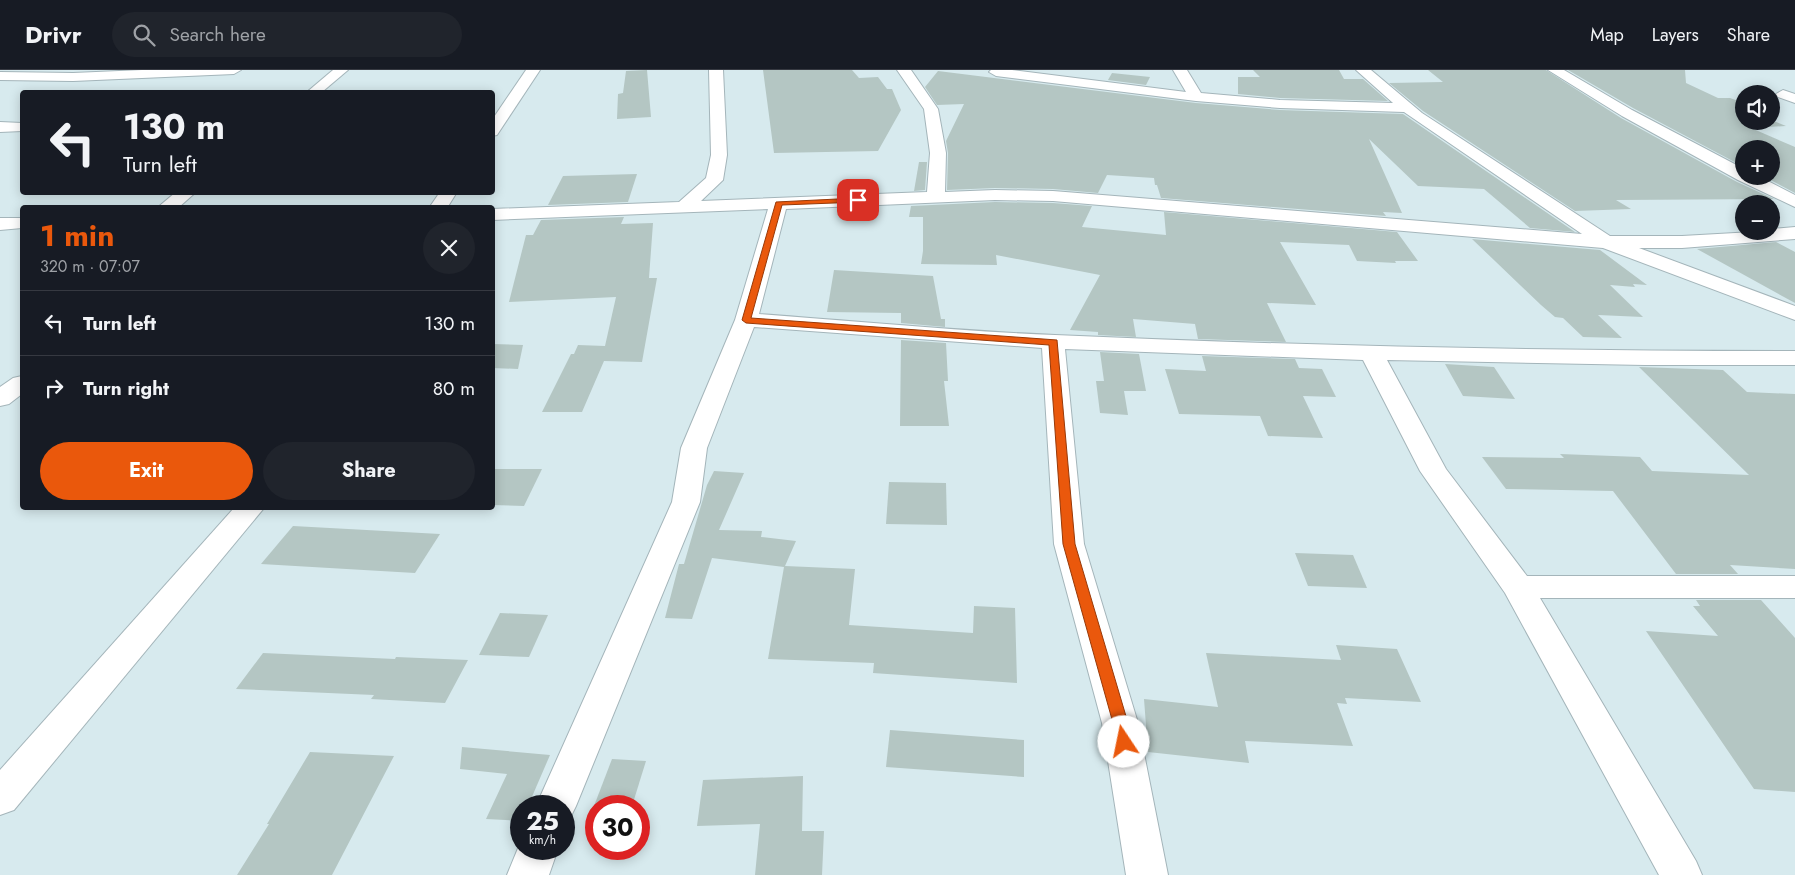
<!DOCTYPE html>
<html lang="en">
<head>
<meta charset="utf-8">
<style>
  :root { --surface:#171b24; --page:#20242c; --text:#f1f3f6; --muted:#9ea1a6; --line:#363941; --accent:#ea580c }
  body { margin:0; font-family:Jost,sans-serif; background:var(--page); color:var(--text); height:100vh; display:flex; flex-direction:column; font-size:19px; white-space:nowrap }
  * { box-sizing:border-box; margin:0 }
  p { font-size:16px; color:var(--muted) }
  .icon { flex:none; width:28px; height:28px; fill:none; stroke:currentColor; stroke-width:2; stroke-linecap:round; stroke-linejoin:round }
  .map { position:relative; flex:1; overflow:hidden }
  .side { position:absolute; left:20px; top:135px; width:475px; height:305px; display:flex; flex-direction:column; background:var(--surface); border-radius:5px; box-shadow:0 2px 12px #0003 }
  .side>* { flex:none }
  .top-card { position:absolute; left:20px; top:20px; width:475px; height:105px; border-radius:5px; box-shadow:0 2px 12px #0003; background:#171b24; color:var(--text); overflow:hidden }
  .controls { position:absolute; left:1735px; top:15px; display:grid; gap:10px }
  .controls a { display:grid; place-items:center; width:45px; height:45px; border-radius:50%; background:var(--surface); box-shadow:0 2px 12px #0003; font-size:25px }
  .speed { position:absolute; left:510px; top:725px; display:flex; gap:10px; font-size:25px; font-weight:700; text-align:center }
  .speed>* { display:grid; place-content:center; width:65px; height:65px; border-radius:50%; background:var(--surface); box-shadow:0 2px 12px #0003; line-height:1 }
  .speed small { font-size:12px; font-weight:400 }
  .speed .limit { border:8px solid #d22; background:#fff; color:#111 }
  .pin { position:absolute; display:grid; place-items:center; width:42px; height:42px; color:#fff; margin:-21px; border-radius:10px; box-shadow:0 2px 8px #0006 }
  .me { position:absolute; width:55px; margin:-28px; rotate:349deg; stroke-linejoin:round; filter:drop-shadow(0 0 4px #0008) }
  .turn { display:flex; align-items:center; gap:18px; height:105px; padding:0 20px; font-size:22px }
  .turn .icon { width:65px; height:65px; stroke-width:2.5 }
  .turn b { display:block; font-size:35px; line-height:42px }
  .round { display:grid; place-items:center; flex:none; width:52px; height:52px; border-radius:26px; background:var(--page) }
  .head { display:flex; align-items:center; justify-content:space-between; height:85px; padding:0 20px }
  h1 { font-size:30px; font-weight:700; line-height:38px; color:var(--accent) }
  .primary-button { display:flex; gap:10px; margin-top:auto; padding:10px 20px }
  .primary-button a { flex:1; height:58px; border-radius:30px; background:var(--accent); color:#fff; font-size:20px; font-weight:700; line-height:58px; text-align:center }
  .primary-button a+a { background:var(--page); color:var(--text) }
  ul { padding:0; list-style:none }
  li { display:flex; align-items:center; gap:15px; height:65px; padding:0 20px; border-top:1px solid var(--line) }
  li div { flex:1 }
  li b { display:block; font-size:19px }
  li em { font-style:normal }
  header { display:flex; align-items:center; gap:30px; box-sizing:border-box; height:70px; padding:0 25px; background:var(--surface); border-bottom:1px solid var(--line) }
  header strong { font-size:24px }
  nav { display:flex; gap:28px; margin-inline-start:auto; font-size:18px }
  .search { width:350px; height:45px; background:var(--page); display:flex; align-items:center; gap:12px; box-sizing:border-box; padding:0 18px; border-radius:28px; color:var(--muted); font-size:19px }
  .map>svg:first-child { display:block }
  .building { fill:#b4c6c3 }
  .lines { fill:none; stroke-linecap:round; stroke-linejoin:round }
  .minor-casing { stroke:#a4b5ba; stroke-width:2 }
  .minor { fill:#fff; fill-rule:evenodd }
  .route { fill:#ea580c; stroke:#983908 }
</style>
</head>
<body>
<header>
<strong>Drivr</strong>
<div class="search"><svg class="icon" aria-label="search" viewBox="0 0 24 24"><circle cx="10" cy="10" r="6"/><path d="M15 15l6 6"/></svg>Search here</div>
<nav><a>Map</a><a>Layers</a><a>Share</a></nav>
</header>
<div class="map">
<svg width="1795" height="805" viewBox="0 0 1795 805">
  <rect width="100%" height="100%" fill="#d7eaee"/>
  <g class="building">
    <polygon points="647,0 651,47 617,49 618,24 623,23 626,1"/>
    <polygon points="763,0 852,0 859,8 878,7 887,19 892,19 901,40 878,81 774,83"/>
    <polygon points="1253,0 1339,0 1344,9 1363,9 1388,31 1280,28 1238,24 1238,7 1260,7"/>
    <polygon points="1428,0 1546,0 1621,48 1737,112 1774,129 1616,130 1631,139 1575,141 1423,41 1389,13 1443,12"/>
    <polygon points="1568,0 1685,0 1686,13 1718,28 1730,28 1744,33 1744,51 1771,51 1771,50 1786,56 1751,58 1795,77 1795,123 1763,106 1771,106 1771,79 1744,79 1744,97 1633,38"/>
    <polygon points="938,1 1196,33 1280,40 1403,44 1575,162 1530,158 1484,119 1418,116 1369,69 1402,143 1383,142 1386,146 1161,128 1157,115 1155,115 1154,108 1107,105 1098,123 1053,119 995,118 947,120 948,83 946,71 964,34 937,35 925,17"/>
    <polygon points="1112,3 1150,7 1146,15 1108,10"/>
    <polygon points="919,92 927,92 925,120 914,121"/>
    <polygon points="637,104 628,132 548,135 563,106"/>
    <polygon points="995,132 1053,133 1092,136 1082,157 1166,165 1164,142 1397,162 1418,191 1395,191 1396,193 1357,191 1349,175 1280,172 1316,235 1267,233 1286,272 1198,269 1195,254 1133,249 1136,267 1098,265 1098,262 1070,260 1100,205 996,185 997,195 921,194 923,181 923,147 909,147 911,136"/>
    <polygon points="624,147 621,154 653,153 649,208 657,208 642,292 604,291 582,342 542,342 571,284 574,284 578,275 605,276 616,227 509,232 526,165 533,165 541,150"/>
    <polygon points="1472,169 1600,180 1647,215 1633,214 1635,217 1610,215 1643,247 1598,245 1622,268 1583,267 1563,248 1555,247 1541,235"/>
    <polygon points="1776,172 1795,182 1795,233 1697,179"/>
    <polygon points="834,200 933,206 941,249 945,249 945,257 901,253 901,243 827,242"/>
    <polygon points="901,270 946,273 948,311 944,311 949,356 900,356"/>
    <polygon points="492,274 523,275 518,299 492,298"/>
    <polygon points="1100,282 1139,284 1146,321 1124,321 1128,345 1100,343 1096,311 1104,311"/>
    <polygon points="1202,286 1295,289 1299,298 1322,299 1336,327 1303,326 1323,368 1268,366 1260,346 1179,344 1165,299 1206,301"/>
    <polygon points="1445,294 1494,297 1515,329 1463,326"/>
    <polygon points="1639,297 1723,300 1747,322 1795,324 1795,499 1730,495 1738,504 1676,504 1613,421 1506,419 1482,387 1564,388 1560,384 1640,387 1652,401 1749,405"/>
    <polygon points="492,399 542,399 524,436 492,435"/>
    <polygon points="714,401 744,403 719,460 762,461 761,467 796,471 785,496 855,499 849,555 973,563 974,536 1015,538 1017,613 873,603 874,593 768,589 784,497 712,488 692,549 665,548 679,494 684,494 707,415"/>
    <polygon points="889,412 946,413 947,455 886,454"/>
    <polygon points="293,456 440,464 415,503 261,494"/>
    <polygon points="1295,483 1353,485 1367,518 1308,516"/>
    <polygon points="1696,530 1761,530 1795,568 1795,722 1754,719 1646,561 1718,566 1693,536 1700,536"/>
    <polygon points="500,543 548,545 529,587 479,585"/>
    <polygon points="1336,575 1397,579 1421,632 1345,628 1347,634 1337,633 1353,676 1245,671 1249,693 1148,682 1144,629 1218,637 1206,583 1341,590"/>
    <polygon points="263,583 395,589 396,587 468,590 445,633 371,629 374,625 236,619"/>
    <polygon points="890,660 1024,670 1024,707 886,697"/>
    <polygon points="462,677 550,685 528,736 521,736 521,751 486,749 507,704 460,699"/>
    <polygon points="310,682 394,686 332,805 237,805 269,754 267,754"/>
    <polygon points="612,689 646,691 632,736 594,736"/>
    <polygon points="803,706 802,761 824,761 822,805 755,805 760,754 697,756 703,710"/>
  </g>
  <g class="lines">
    <g class="minor-casing">
      <g id="minor">
        <polygon points="142,0 241,0 234,4 73,11 0,10 0,2 73,3"/>
        <polygon points="333,0 348,0 322,22 307,22"/>
        <polygon points="526,0 540,0 497,65 492,66 492,50"/>
        <path d="M709 0H723L727 85 723 110 701 131 927 122 930 83 924 39 897 0H911L938 39 946 83 945 122 995 120 1053 121 1582 164 1404 42 1280 38 1196 31 996 6 989 2 991 0H1012L1186 22 1173 0H1187L1201 23 1280 30 1393 33 1356 0H1371L1422 43 1610 166H1682L1771 161V159L1795 157V169L1682 178H1639L1795 236V250L1603 178 1053 131 995 130 786 139 759 244C857 251 956 261 1055 265 1301 276 1548 281 1795 281V295H1645L1387 290 1446 399 1527 506H1795V528H1540L1696 791 1702 805H1659L1505 523 1420 401 1363 290 1065 279 1084 474 1138 653 1168 805H1126L1102 653 1054 474 1042 278 754 257 707 378 700 432 576 736 570 748 564 751V736H536L672 432 681 378 735 250 768 139 492 150V139L679 132 706 108 711 85Z"/>
        <polygon points="1548,0 1564,0 1632,40 1744,99 1744,106 1758,106 1795,125 1795,137 1738,110 1622,46"/>
        <polygon points="1783,20 1795,24 1795,33 1778,27 1776,24"/>
        <polygon points="0,52 22,53 22,61 0,62"/>
        <polygon points="176,122 196,122 178,138 157,138"/>
        <polygon points="440,122 457,122 447,138 429,138"/>
        <polygon points="0,148 22,148 22,158 0,160"/>
        <polygon points="22,306 22,324 9,334 0,336 0,317 13,308"/>
        <polygon points="234,438 264,438 14,740 0,745 0,700"/>
        <polygon points="521,771 521,779 558,779 549,805 507,805"/>
      </g>
    </g>
    <use href="#minor" class="minor"/>
  </g>
  <polygon class="route" points="858,128 861,130 860,132 782,135 751,248 1057,270 1075,474 1128,653 1131,672 1129,676 1124,678 1118,676 1113,653 1063,474 1049,275 746,253 742,250 776,132"/>
</svg>
<div class="controls">
<a><svg class="icon" aria-label="sound" viewBox="0 0 24 24"><path d="M4 9h4l5-4v14l-5-4H4zM17 9q2 3 0 6"/></svg></a>
<a>+</a>
<a>−</a>
</div>
<div class="speed"><div>25<small>km/h</small></div><div class="limit">30</div></div>
<div class="pin" style="left:858px;top:130px;background:#d93025"><svg class="icon" aria-label="arrive" viewBox="0 0 24 24"><path d="M6 21V4h12l-3 4 3 4H6"/></svg></div>
<svg class="me" style="left:1124px;top:672px" viewBox="-20 -20 40 40"><circle r="19" fill="#fff"/><path d="M0-13L10 11 0 6-10 11z" fill="#ea580c"/></svg>
<div class="top-card">
<div class="turn"><svg class="icon" aria-label="left" viewBox="0 0 24 24"><path d="M17 20v-9H6M10 6l-5 5 5 5"/></svg><div><b>130 m</b>Turn left</div></div>
</div>
<section class="side">
<div class="head"><div><h1>1 min</h1><p>320 m · 07:07</p></div><a class="round"><svg class="icon" aria-label="close" viewBox="0 0 24 24"><path d="M6 6l12 12M18 6L6 18"/></svg></a></div>
<ul>
<li><svg class="icon" aria-label="left" viewBox="0 0 24 24"><path d="M17 20v-9H6M10 6l-5 5 5 5"/></svg><div><b>Turn left</b></div><em>130 m</em></li>
<li><svg class="icon" aria-label="right" viewBox="0 0 24 24"><path d="M7 20v-9h11M14 6l5 5-5 5"/></svg><div><b>Turn right</b></div><em>80 m</em></li>
</ul>
<div class="primary-button"><a>Exit</a><a>Share</a></div>
</section>
</div>
</body>
</html>
